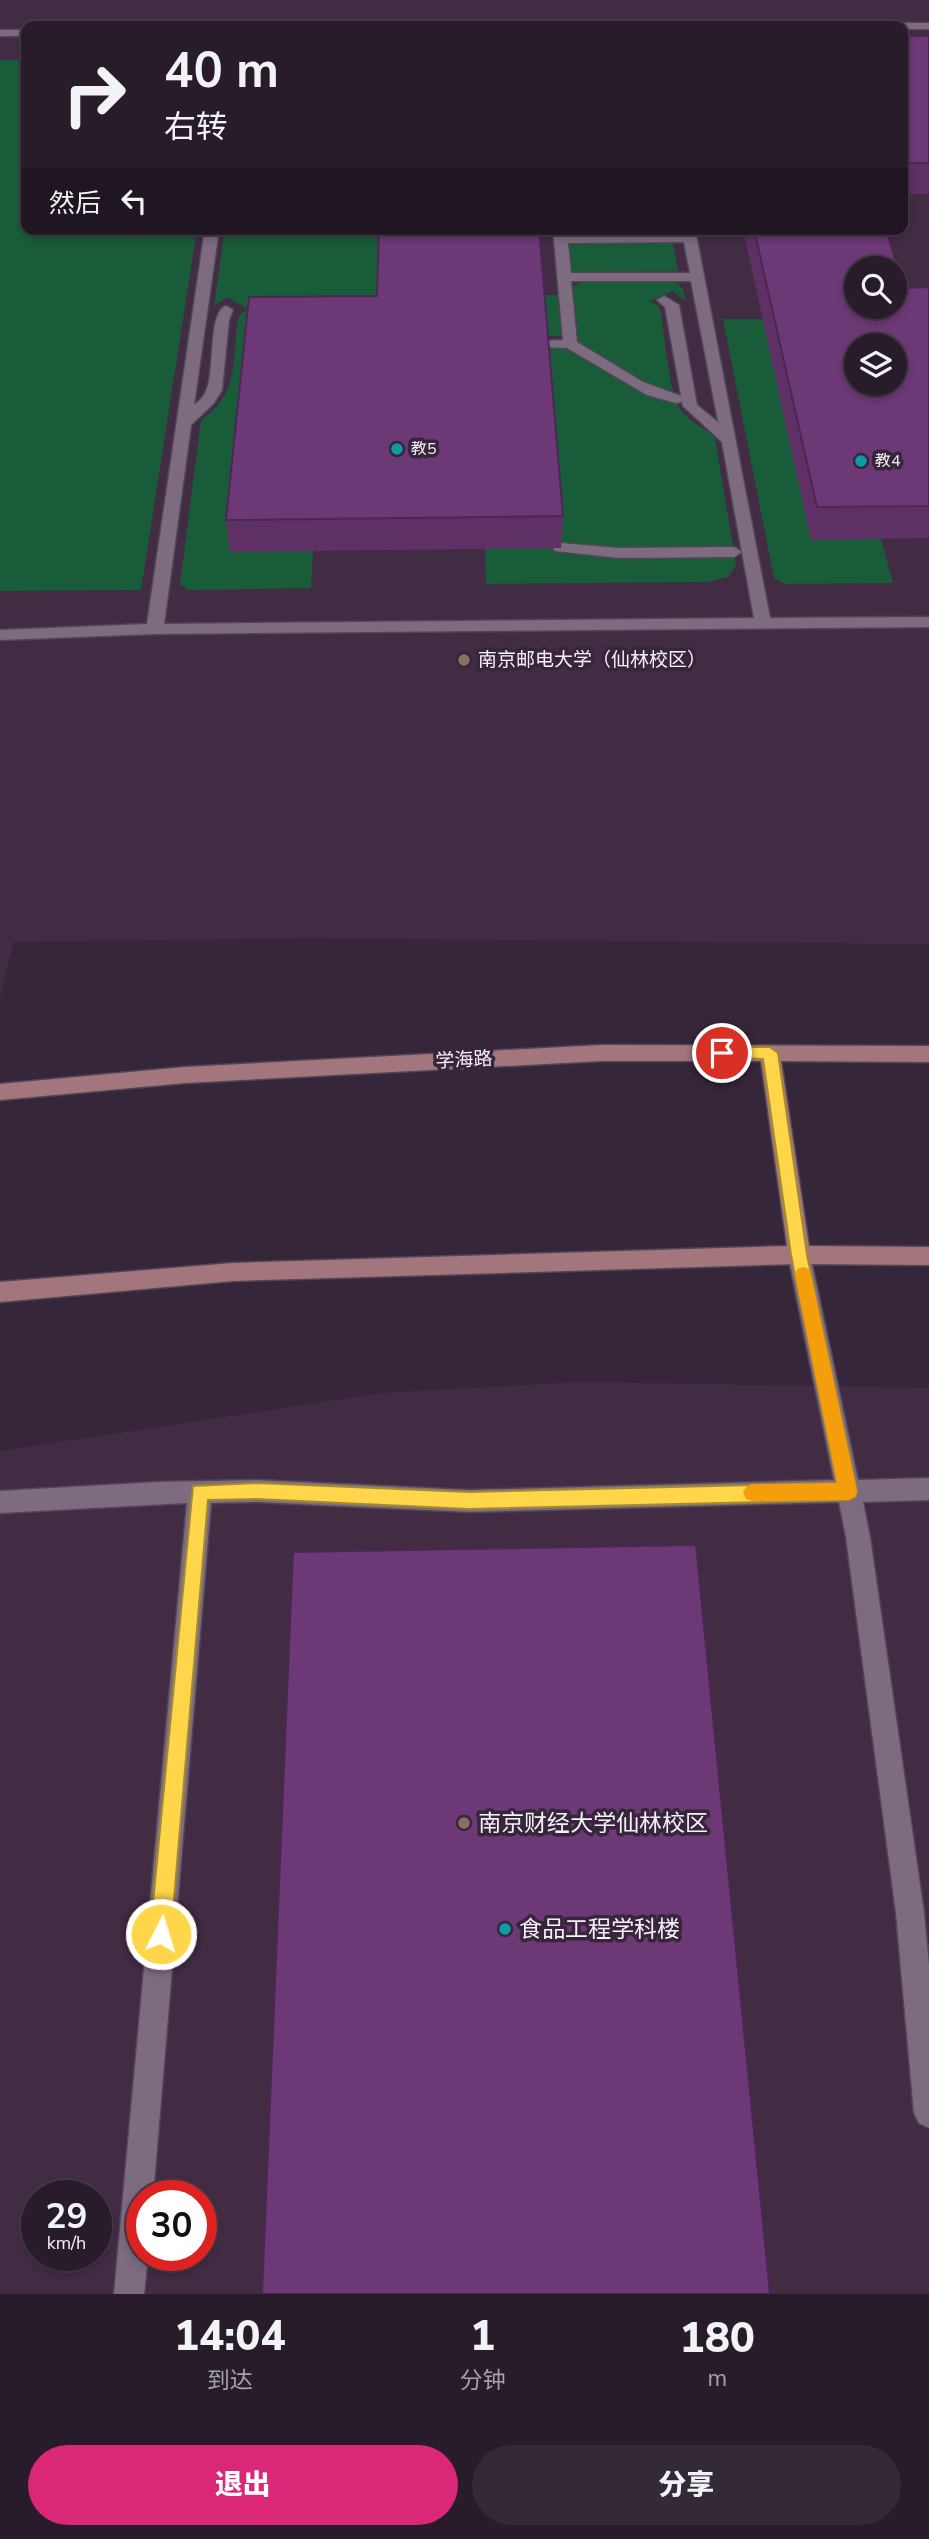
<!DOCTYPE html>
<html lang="zh">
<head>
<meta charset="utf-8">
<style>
  :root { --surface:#281c2b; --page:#342937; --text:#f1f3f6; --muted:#a5a1a9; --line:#443a47; --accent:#db2777 }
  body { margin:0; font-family:"Nunito Sans","Noto Sans SC",sans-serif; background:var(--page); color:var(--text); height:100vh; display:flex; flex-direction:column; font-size:26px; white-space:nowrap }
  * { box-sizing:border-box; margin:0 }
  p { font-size:23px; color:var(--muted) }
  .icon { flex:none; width:38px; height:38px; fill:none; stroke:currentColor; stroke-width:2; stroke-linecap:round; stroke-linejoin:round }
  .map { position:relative; height:2294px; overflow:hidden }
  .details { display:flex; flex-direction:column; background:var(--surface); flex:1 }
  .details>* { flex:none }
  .hud { position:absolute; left:21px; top:21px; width:887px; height:214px; border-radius:14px; box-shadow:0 4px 10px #0003,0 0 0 2px var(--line); background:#281c2b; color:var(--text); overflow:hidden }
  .controls { position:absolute; left:844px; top:256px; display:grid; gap:14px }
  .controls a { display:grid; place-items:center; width:63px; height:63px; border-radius:50%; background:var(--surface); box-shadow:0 4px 10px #0003,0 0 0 2px var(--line); font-size:35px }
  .speed { position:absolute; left:21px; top:2180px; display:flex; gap:14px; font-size:35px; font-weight:700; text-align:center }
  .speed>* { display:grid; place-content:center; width:91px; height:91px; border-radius:50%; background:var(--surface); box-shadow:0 4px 10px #0003,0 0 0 2px var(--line); line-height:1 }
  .speed small { font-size:18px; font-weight:400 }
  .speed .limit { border:10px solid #d22; background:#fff; color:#111 }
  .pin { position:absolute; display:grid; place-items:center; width:60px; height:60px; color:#fff; margin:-30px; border:4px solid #fff; border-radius:50%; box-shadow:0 2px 7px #0007 }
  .me { position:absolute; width:77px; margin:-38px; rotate:5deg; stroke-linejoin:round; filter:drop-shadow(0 0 5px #0008) }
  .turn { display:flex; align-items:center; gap:24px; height:147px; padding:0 28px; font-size:32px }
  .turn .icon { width:91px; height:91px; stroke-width:2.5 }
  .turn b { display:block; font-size:49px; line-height:60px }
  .then { display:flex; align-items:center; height:66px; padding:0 28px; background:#0003; gap:14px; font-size:26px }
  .eta { display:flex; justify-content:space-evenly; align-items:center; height:119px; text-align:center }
  .eta b { font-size:42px; font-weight:800; line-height:49px }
  .primary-button { display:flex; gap:14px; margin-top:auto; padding:14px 28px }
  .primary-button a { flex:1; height:80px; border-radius:42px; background:var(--accent); color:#fff; font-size:28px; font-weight:800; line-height:80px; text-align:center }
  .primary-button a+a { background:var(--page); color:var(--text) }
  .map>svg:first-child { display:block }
  .built { fill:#412c44; fill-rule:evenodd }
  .green { fill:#195c39 }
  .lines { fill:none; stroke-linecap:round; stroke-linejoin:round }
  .lane-casing { stroke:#524555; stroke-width:3 }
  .street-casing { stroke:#524555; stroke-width:3 }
  .secondary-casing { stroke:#524555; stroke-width:3 }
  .lane { fill:#7d6b80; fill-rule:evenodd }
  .street { fill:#7d6b80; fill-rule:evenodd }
  .secondary { fill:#a3757d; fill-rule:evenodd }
  .wall { fill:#5e3065 }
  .building { fill:#6d3876; stroke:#4c2753; stroke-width:2; fill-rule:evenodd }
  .route { fill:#ffd54a; stroke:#a68a30; stroke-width:2 }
  .slow { fill:#f59e0b }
  .culture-dot { fill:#0f9aa8; stroke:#362639; stroke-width:2.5 }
  .education-dot { fill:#8d6e63; stroke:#362639; stroke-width:2.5 }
  .labels { text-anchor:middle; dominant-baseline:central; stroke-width:7; stroke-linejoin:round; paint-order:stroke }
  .far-poi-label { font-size:16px; fill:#f9eefb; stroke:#362639; text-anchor:start }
  .poi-label { font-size:19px; fill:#f9eefb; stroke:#362639; text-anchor:start }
  .street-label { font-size:19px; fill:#f9eefb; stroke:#362639 }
  .near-poi-label { font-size:23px; fill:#f9eefb; stroke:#362639; text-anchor:start }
</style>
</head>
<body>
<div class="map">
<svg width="929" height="2294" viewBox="0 0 929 2294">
  <rect width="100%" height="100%" fill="#362639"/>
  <g class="built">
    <path d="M0 0H929V944L308 938 13 942 0 1000ZM26 26H903V229H26ZM856 268H894V306H856ZM856 345H894V383H856Z"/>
    <path d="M583 1382 929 1388V2294H0V1451L382 1393ZM37 2196H96V2256H37ZM142 2196H201V2256H142Z"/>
  </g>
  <g class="green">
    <polygon points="0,60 26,60 26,229 197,229 141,590 0,591"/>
    <path d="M225 229H381L378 328 313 551 311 588 188 590 180 584 201 420C238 395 233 363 237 323L240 315 247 309 227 297 214 306Z"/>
    <polygon points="673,243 678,271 571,272 568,244"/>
    <path d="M582 282H673C684 286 684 290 685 301L673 291 649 301 657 305 661 312C665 338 668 395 684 414 693 424 706 428 715 438L736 565 728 577 707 582 486 584 485 549 545 349H579L573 286Z"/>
    <polygon points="541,295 562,295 565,336 544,336"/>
    <polygon points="723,319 763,319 881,539 893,583 785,584 774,578"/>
  </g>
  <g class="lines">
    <g class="lane-casing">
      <path id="lane" d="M205 229H219L194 405C198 402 203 398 205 393 216 375 207 312 226 306L233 310 229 320 222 390 214 403 191 425 164 624 754 618 722 442 683 406 665 307 657 300 664 296 679 305 697 405 725 428 736 442 770 618 929 617V627L155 634 0 640V630L147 624Z"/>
    </g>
    <g class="street-casing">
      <g id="street">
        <polygon points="847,23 929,23 929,29 903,29 903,26 841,26"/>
        <rect x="0" y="30" width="26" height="6"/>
        <path d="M553 229H567V235L682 234 681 229H695L736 442 734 445 729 446 722 442 691 281H571L577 342 643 382 681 396 683 399 681 402 676 403 647 395 567 348 540 347V341L563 340ZM684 242 690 273H571L568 243Z"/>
        <polygon points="561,543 619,548 734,547 742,552 734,557 619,558 555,551 553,548 555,545"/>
        <polygon points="799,1246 807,1248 810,1255 858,1480 929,1478 929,1500 863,1502 870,1537 924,1913 929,1965 929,2128 919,2123 914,2113 896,1913 846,1537 839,1502 469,1512 257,1502 211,1503 153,2196 142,2196 142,2256 148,2256 144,2294 114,2294 187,1503 0,1513 0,1491 158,1482 257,1480 469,1490 834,1480 788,1255 791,1248"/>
      </g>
    </g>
    <g class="secondary-casing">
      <polygon id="secondary" points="601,1045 929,1046 929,1062 781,1061 809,1246 929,1247 929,1265 799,1264 233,1281 0,1302 0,1282 233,1263 787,1246 761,1061 601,1061 185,1083 0,1100 0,1084 185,1067"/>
    </g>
    <use href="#lane" class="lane"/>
    <use href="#street" class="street"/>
    <use href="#secondary" class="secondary"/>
  </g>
  <g class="wall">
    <rect x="903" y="36" width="26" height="158"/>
    <polygon points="743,229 886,229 904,288 929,287 929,538 811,540"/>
    <polygon points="563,516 561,548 230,552 226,520"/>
  </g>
  <g class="building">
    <rect x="903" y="36" width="26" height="127"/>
    <polygon points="379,229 539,229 563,516 226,520 249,297 377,296"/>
    <path d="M754 229H886L904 288 929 287V506L817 507ZM856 268H894V306H856ZM856 345H894V383H856Z"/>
    <polygon points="696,1545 770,2294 262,2294 293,1552"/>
  </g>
  <polygon class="route" points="722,1047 770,1047 778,1053 807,1255 857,1491 855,1497 848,1500 469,1509 257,1499 208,1500 171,1934 168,1942 161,1945 153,1942 150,1934 193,1486 257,1483 469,1492 837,1483 791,1255 763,1059 716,1057 714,1053 716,1049"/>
  <polygon class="slow" points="803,1267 809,1269 811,1275 857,1491 855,1497 848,1500 752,1501 746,1499 743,1493 746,1487 752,1484 837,1483 795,1275 797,1269"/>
  <g class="culture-dot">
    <circle cx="397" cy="449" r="7"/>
    <circle cx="861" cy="461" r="7"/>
    <circle cx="505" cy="1929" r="7"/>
  </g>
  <g class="education-dot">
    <circle cx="464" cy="660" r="7"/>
    <circle cx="464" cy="1823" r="7"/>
  </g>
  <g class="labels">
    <g class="far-poi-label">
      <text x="411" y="449">教5</text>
      <text x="875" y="461">教4</text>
    </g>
    <g class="poi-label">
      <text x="478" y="660">南京邮电大学（仙林校区）</text>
    </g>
    <g class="street-label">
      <text transform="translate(464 1060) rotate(-3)">学海路</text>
    </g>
    <g class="near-poi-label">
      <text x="478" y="1823">南京财经大学仙林校区</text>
      <text x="519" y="1929">食品工程学科楼</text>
    </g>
  </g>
</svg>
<div class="controls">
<a><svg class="icon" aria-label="search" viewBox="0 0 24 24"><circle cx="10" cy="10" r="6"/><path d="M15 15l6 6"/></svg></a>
<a><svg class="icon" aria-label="layers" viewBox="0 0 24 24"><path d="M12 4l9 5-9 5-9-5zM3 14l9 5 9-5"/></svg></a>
</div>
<div class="speed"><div>29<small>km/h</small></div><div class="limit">30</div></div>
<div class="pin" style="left:722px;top:1053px;background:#d93025"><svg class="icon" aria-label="arrive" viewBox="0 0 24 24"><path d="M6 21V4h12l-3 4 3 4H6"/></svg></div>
<svg class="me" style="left:161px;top:1934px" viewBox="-20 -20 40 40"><circle r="17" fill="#ffd54a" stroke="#fff" stroke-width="3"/><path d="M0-11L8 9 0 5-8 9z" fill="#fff"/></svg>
<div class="hud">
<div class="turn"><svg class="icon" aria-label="right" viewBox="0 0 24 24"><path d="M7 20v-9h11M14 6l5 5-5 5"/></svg><div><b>40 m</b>右转</div></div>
<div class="then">然后<svg class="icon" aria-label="left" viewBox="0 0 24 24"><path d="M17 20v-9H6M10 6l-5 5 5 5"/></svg></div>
</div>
</div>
<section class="details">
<div class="eta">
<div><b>14:04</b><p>到达</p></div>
<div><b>1</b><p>分钟</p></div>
<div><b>180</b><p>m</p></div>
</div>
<div class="primary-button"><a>退出</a><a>分享</a></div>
</section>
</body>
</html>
